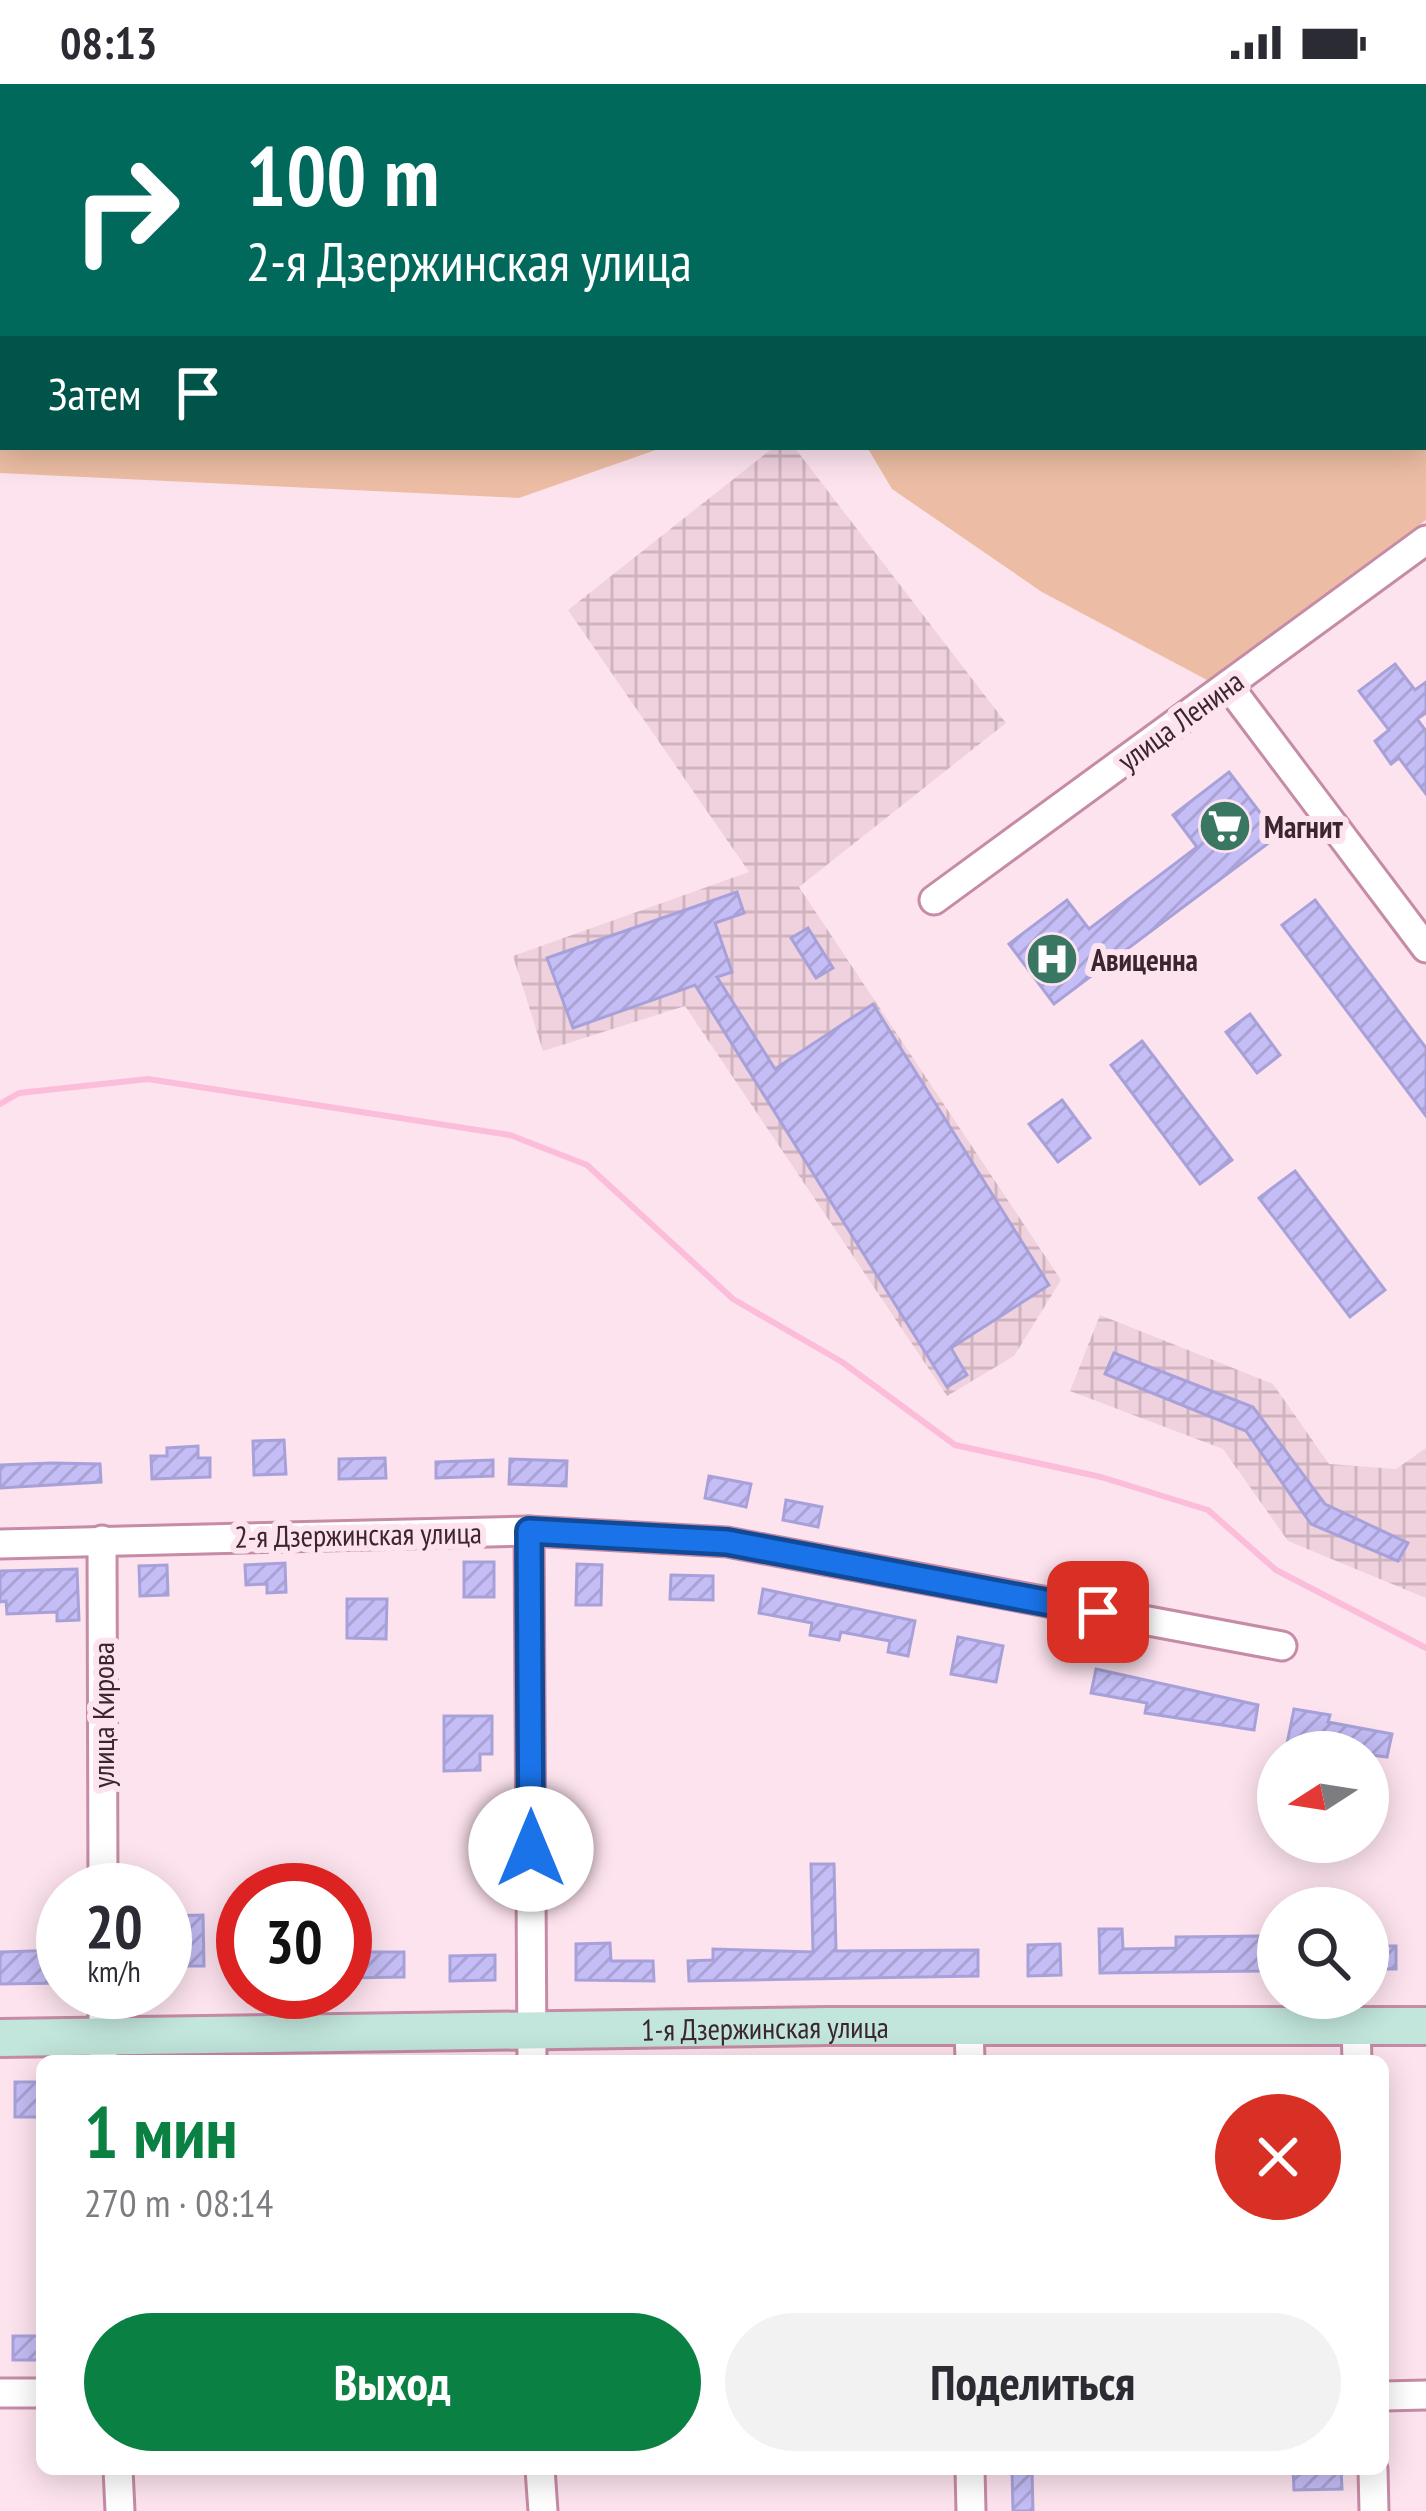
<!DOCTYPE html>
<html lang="ru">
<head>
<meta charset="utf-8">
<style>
  :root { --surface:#fff; --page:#f2f2f3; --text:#2b2b33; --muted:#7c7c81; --accent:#0b8043 }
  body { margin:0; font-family:"PT Sans Narrow",sans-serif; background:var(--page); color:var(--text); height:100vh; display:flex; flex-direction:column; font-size:45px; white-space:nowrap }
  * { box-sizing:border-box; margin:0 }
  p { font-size:39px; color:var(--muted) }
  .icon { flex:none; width:66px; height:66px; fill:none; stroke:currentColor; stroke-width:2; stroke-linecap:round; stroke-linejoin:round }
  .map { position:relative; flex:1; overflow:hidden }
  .panel { position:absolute; left:36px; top:1971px; width:1353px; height:420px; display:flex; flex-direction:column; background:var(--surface); border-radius:18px; box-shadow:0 6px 30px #0003 }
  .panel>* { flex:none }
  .hud { position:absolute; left:0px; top:0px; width:1428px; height:366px; box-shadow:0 6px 30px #0003; background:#00695c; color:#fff; overflow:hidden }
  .needle { width:78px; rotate:258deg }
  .buttons { position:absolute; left:1257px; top:1647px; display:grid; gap:24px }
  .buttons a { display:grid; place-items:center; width:132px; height:132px; border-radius:50%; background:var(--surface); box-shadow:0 6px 30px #0003; font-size:60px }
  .speed { position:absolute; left:36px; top:1779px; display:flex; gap:24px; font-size:60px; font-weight:700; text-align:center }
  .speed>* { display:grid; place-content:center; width:156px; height:156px; border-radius:50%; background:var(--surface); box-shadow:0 6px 30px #0003; line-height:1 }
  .speed small { font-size:30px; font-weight:400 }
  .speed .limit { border:18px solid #d22; background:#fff; color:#111 }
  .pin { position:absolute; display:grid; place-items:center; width:102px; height:102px; color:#fff; margin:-51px; border-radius:24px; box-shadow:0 6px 18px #0006 }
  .me { position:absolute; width:132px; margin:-66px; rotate:0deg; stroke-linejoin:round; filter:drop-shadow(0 0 9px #0008) }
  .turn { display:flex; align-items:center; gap:42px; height:252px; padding:0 48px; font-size:54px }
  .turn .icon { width:156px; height:156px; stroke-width:2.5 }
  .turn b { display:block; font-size:84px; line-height:102px }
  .then { display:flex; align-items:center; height:114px; padding:0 48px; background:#0003; gap:24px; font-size:45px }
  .round { display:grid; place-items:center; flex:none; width:126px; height:126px; border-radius:63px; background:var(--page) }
  .headline { display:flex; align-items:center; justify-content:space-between; height:204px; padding:0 48px }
  h1 { font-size:72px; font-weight:700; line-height:90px; color:var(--accent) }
  .button { display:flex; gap:24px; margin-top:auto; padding:24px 48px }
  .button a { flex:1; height:138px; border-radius:72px; background:var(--accent); color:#fff; font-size:48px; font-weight:700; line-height:138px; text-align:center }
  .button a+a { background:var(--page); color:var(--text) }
  .status { display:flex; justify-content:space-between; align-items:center; height:84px; padding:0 60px; background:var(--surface); direction:ltr }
  .status svg { height:33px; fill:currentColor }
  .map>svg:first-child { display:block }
  .industrial { fill:url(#industrial-grid) }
  .grass { fill:#ecbda4 }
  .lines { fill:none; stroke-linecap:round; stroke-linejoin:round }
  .stream { stroke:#fbbdd9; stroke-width:6 }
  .building { fill:url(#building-hatch); stroke:#a8a1d9; stroke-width:3 }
  .street-casing { stroke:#c68ba6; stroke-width:33 }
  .secondary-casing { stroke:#c68ba6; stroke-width:42 }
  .street { stroke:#fff; stroke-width:27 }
  .secondary { stroke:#c2e6dc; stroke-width:36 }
  .route-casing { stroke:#114b97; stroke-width:30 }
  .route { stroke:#1a73e8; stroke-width:21 }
  .labels { text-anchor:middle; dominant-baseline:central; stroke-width:12; stroke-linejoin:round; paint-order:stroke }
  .street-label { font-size:30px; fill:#3d2530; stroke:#fde3ee }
  .poi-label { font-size:30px; font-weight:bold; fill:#3d2530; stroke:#fde3ee; text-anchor:start }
</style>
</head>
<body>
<div class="status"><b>08:13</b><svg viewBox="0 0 49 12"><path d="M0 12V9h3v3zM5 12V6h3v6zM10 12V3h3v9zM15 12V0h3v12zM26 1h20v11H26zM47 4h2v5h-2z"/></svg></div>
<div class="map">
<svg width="1426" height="2427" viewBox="0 0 1426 2427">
  <defs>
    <pattern id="industrial-grid" width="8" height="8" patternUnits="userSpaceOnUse" patternTransform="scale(3)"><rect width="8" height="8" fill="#f0d2df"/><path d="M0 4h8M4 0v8" fill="none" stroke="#cfb4c0"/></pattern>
    <pattern id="building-hatch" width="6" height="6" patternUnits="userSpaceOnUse" patternTransform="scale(3)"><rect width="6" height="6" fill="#c4bdf6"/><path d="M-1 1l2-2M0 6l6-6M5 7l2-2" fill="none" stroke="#a9a2d3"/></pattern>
  </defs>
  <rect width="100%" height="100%" fill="#fde3ee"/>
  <g class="industrial">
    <polygon points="774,363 794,363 1006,639 799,803 1061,1196 1014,1272 947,1312 685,922 543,967 513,872 749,788 568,526"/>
    <polygon points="1100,1231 1273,1300 1329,1380 1396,1385 1426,1364 1426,1514 1288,1457 1223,1365 1070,1307"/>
  </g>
  <polygon class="grass" points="0,0 1426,0 1426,436 1207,596 1042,508 892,405 867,363 1425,363 1425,3 3,3 3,363 664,363 519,414 0,389"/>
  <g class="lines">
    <polyline class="stream" points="0,1020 19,1009 148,995 510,1051 587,1081 733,1215 842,1278 955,1361 1101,1393 1208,1426 1276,1486 1426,1564"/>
  </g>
  <g class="building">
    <polygon points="1395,580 1415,606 1426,598 1426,629 1417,635 1426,647 1426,710 1399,674 1391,680 1375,657 1389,646 1359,607"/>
    <polygon points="1229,688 1278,752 1054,920 1009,860 1067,816 1089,845 1197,763 1173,731"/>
    <polygon points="737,808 744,829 715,839 732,888 717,893 775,985 873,920 1049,1201 951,1264 967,1291 947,1303 695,901 573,944 547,874"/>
    <polygon points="1315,816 1426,964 1426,1032 1282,841"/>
    <polygon points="808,844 833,884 816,894 791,854"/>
    <polygon points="1250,930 1280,971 1257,989 1226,948"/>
    <polygon points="1142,957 1232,1076 1200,1100 1111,981"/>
    <polygon points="1062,1016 1090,1054 1058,1078 1029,1040"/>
    <polygon points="1295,1087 1385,1206 1350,1233 1259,1114"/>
    <polygon points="1114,1269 1253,1323 1325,1420 1408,1459 1398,1477 1311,1440 1246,1347 1105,1290"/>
    <polygon points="284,1356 286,1390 254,1391 253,1357"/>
    <polygon points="198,1362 198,1374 210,1374 210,1393 152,1395 151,1372 167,1372 167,1364"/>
    <polygon points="385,1374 386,1394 339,1395 339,1375"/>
    <polygon points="510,1375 567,1377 566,1402 509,1400"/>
    <polygon points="493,1376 493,1392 436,1394 436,1378"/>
    <polygon points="52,1379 100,1380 101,1398 0,1404 0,1381"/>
    <polygon points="709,1392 751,1400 746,1423 705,1414"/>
    <polygon points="786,1416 822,1423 818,1443 783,1436"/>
    <rect x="464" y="1478" width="30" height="35"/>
    <polygon points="285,1479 286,1508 267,1509 267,1500 246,1501 245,1481"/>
    <polygon points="577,1480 602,1481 601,1521 576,1521"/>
    <polygon points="167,1481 168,1511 140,1512 139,1482"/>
    <polygon points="77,1485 79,1536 57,1537 57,1528 7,1530 6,1517 0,1518 0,1487"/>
    <polygon points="671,1491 713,1492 713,1516 670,1515"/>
    <polygon points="763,1505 915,1537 908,1572 888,1568 890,1557 841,1548 839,1556 810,1551 812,1539 759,1529"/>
    <polygon points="347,1515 387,1515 386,1555 347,1554"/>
    <polygon points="958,1553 1003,1562 996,1598 951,1590"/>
    <polygon points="1096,1585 1258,1621 1254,1646 1145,1629 1147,1619 1091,1609"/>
    <polygon points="1294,1625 1330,1631 1328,1638 1392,1650 1387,1673 1287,1660"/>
    <polygon points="444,1632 492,1632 492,1670 480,1670 480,1686 444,1687"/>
    <polygon points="811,1780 834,1780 836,1867 978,1866 978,1892 689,1897 688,1877 713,1876 713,1865 813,1868"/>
    <polygon points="203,1831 204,1882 165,1882 165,1832"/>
    <polygon points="1099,1845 1122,1845 1123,1865 1176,1864 1176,1853 1261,1852 1261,1887 1100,1889"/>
    <polygon points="610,1859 611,1877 653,1877 654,1897 576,1896 576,1860"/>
    <polygon points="1060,1860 1061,1891 1028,1892 1028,1861"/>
    <rect x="1368" y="1862" width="28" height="23"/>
    <polygon points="63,1866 63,1899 0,1900 0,1868"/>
    <polygon points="345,1868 404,1868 404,1893 345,1894"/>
    <polygon points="495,1871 495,1896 450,1897 450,1872"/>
    <rect x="15" y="1998" width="27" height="35"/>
    <rect x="13" y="2252" width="29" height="24"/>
    <polygon points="1012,2385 1032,2385 1033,2427 1013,2427"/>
    <polygon points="1293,2385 1341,2385 1342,2405 1294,2406"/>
  </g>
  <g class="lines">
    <g class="street-casing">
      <g id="street">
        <polyline points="1228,601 1426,864"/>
        <polyline points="934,816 1426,456"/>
        <polyline points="529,1447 532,1977"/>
        <polyline points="102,1456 103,1806"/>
        <polyline points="0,1460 529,1447 727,1458 1282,1562"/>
        <polyline points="103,1908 103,1977"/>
        <polyline points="969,1942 970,1977"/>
        <polyline points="1356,1943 1357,1977"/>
        <polyline points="0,2309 42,2309"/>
        <polyline points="1383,2312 1426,2311"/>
        <polyline points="118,2385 120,2427"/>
        <polyline points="540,2385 543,2427"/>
        <polyline points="970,2385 971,2427"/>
        <polyline points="1373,2385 1374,2427"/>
      </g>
    </g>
    <g class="secondary-casing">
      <g id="secondary">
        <path id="s1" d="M0 1954 828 1942H1426"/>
      </g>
    </g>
    <use href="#street" class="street"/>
    <use href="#secondary" class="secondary"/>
  </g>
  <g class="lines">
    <g class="route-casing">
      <polyline id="route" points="531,1765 529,1447 727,1458 1098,1528"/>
    </g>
    <use href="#route" class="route"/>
  </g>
  <defs>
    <g id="supermarket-disc" transform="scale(2.7)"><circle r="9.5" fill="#397763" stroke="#fde3ee"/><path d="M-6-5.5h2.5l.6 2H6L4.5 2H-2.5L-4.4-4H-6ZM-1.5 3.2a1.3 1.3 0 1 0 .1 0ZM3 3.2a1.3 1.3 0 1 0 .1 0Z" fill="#fff"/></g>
    <g id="hospital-disc" transform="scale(2.7)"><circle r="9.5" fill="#397763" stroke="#fde3ee"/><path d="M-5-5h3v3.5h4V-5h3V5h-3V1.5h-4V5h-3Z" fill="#fff"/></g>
  </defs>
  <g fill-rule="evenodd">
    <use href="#supermarket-disc" x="1225" y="742"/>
    <use href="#hospital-disc" x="1052" y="875"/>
  </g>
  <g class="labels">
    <g class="street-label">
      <text transform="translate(1180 636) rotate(-36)">улица Ленина</text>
      <text transform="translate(358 1450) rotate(-1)">2-я Дзержинская улица</text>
      <text transform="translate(102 1631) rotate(-90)">улица Кирова</text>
      <text stroke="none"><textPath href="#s1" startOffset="765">1-я Дзержинская улица</textPath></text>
    </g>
    <g class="poi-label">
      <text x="1264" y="742">Магнит</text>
      <text x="1091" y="875">Авиценна</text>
    </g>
  </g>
</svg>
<div class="buttons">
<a><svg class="needle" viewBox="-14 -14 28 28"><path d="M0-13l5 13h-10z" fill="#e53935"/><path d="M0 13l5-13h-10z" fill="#7c7c81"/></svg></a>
<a><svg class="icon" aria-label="search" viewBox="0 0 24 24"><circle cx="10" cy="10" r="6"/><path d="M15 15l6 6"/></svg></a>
</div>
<div class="speed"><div>20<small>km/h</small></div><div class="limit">30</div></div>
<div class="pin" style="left:1098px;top:1528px;background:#d93025"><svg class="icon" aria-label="arrive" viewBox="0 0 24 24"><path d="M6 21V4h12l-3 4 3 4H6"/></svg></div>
<svg class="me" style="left:531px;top:1765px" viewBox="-20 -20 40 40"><circle r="19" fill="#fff"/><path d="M0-13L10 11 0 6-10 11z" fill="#1a73e8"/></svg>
<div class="hud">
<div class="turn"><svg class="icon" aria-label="right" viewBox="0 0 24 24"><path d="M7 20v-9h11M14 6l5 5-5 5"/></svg><div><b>100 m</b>2-я Дзержинская улица</div></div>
<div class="then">Затем<svg class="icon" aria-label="arrive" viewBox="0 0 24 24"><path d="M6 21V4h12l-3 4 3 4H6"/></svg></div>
</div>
<section class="panel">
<div class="headline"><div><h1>1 мин</h1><p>270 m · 08:14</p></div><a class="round" style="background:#d93025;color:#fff"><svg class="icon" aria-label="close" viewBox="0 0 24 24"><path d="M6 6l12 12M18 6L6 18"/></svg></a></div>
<div class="button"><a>Выход</a><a>Поделиться</a></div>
</section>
</div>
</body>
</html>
